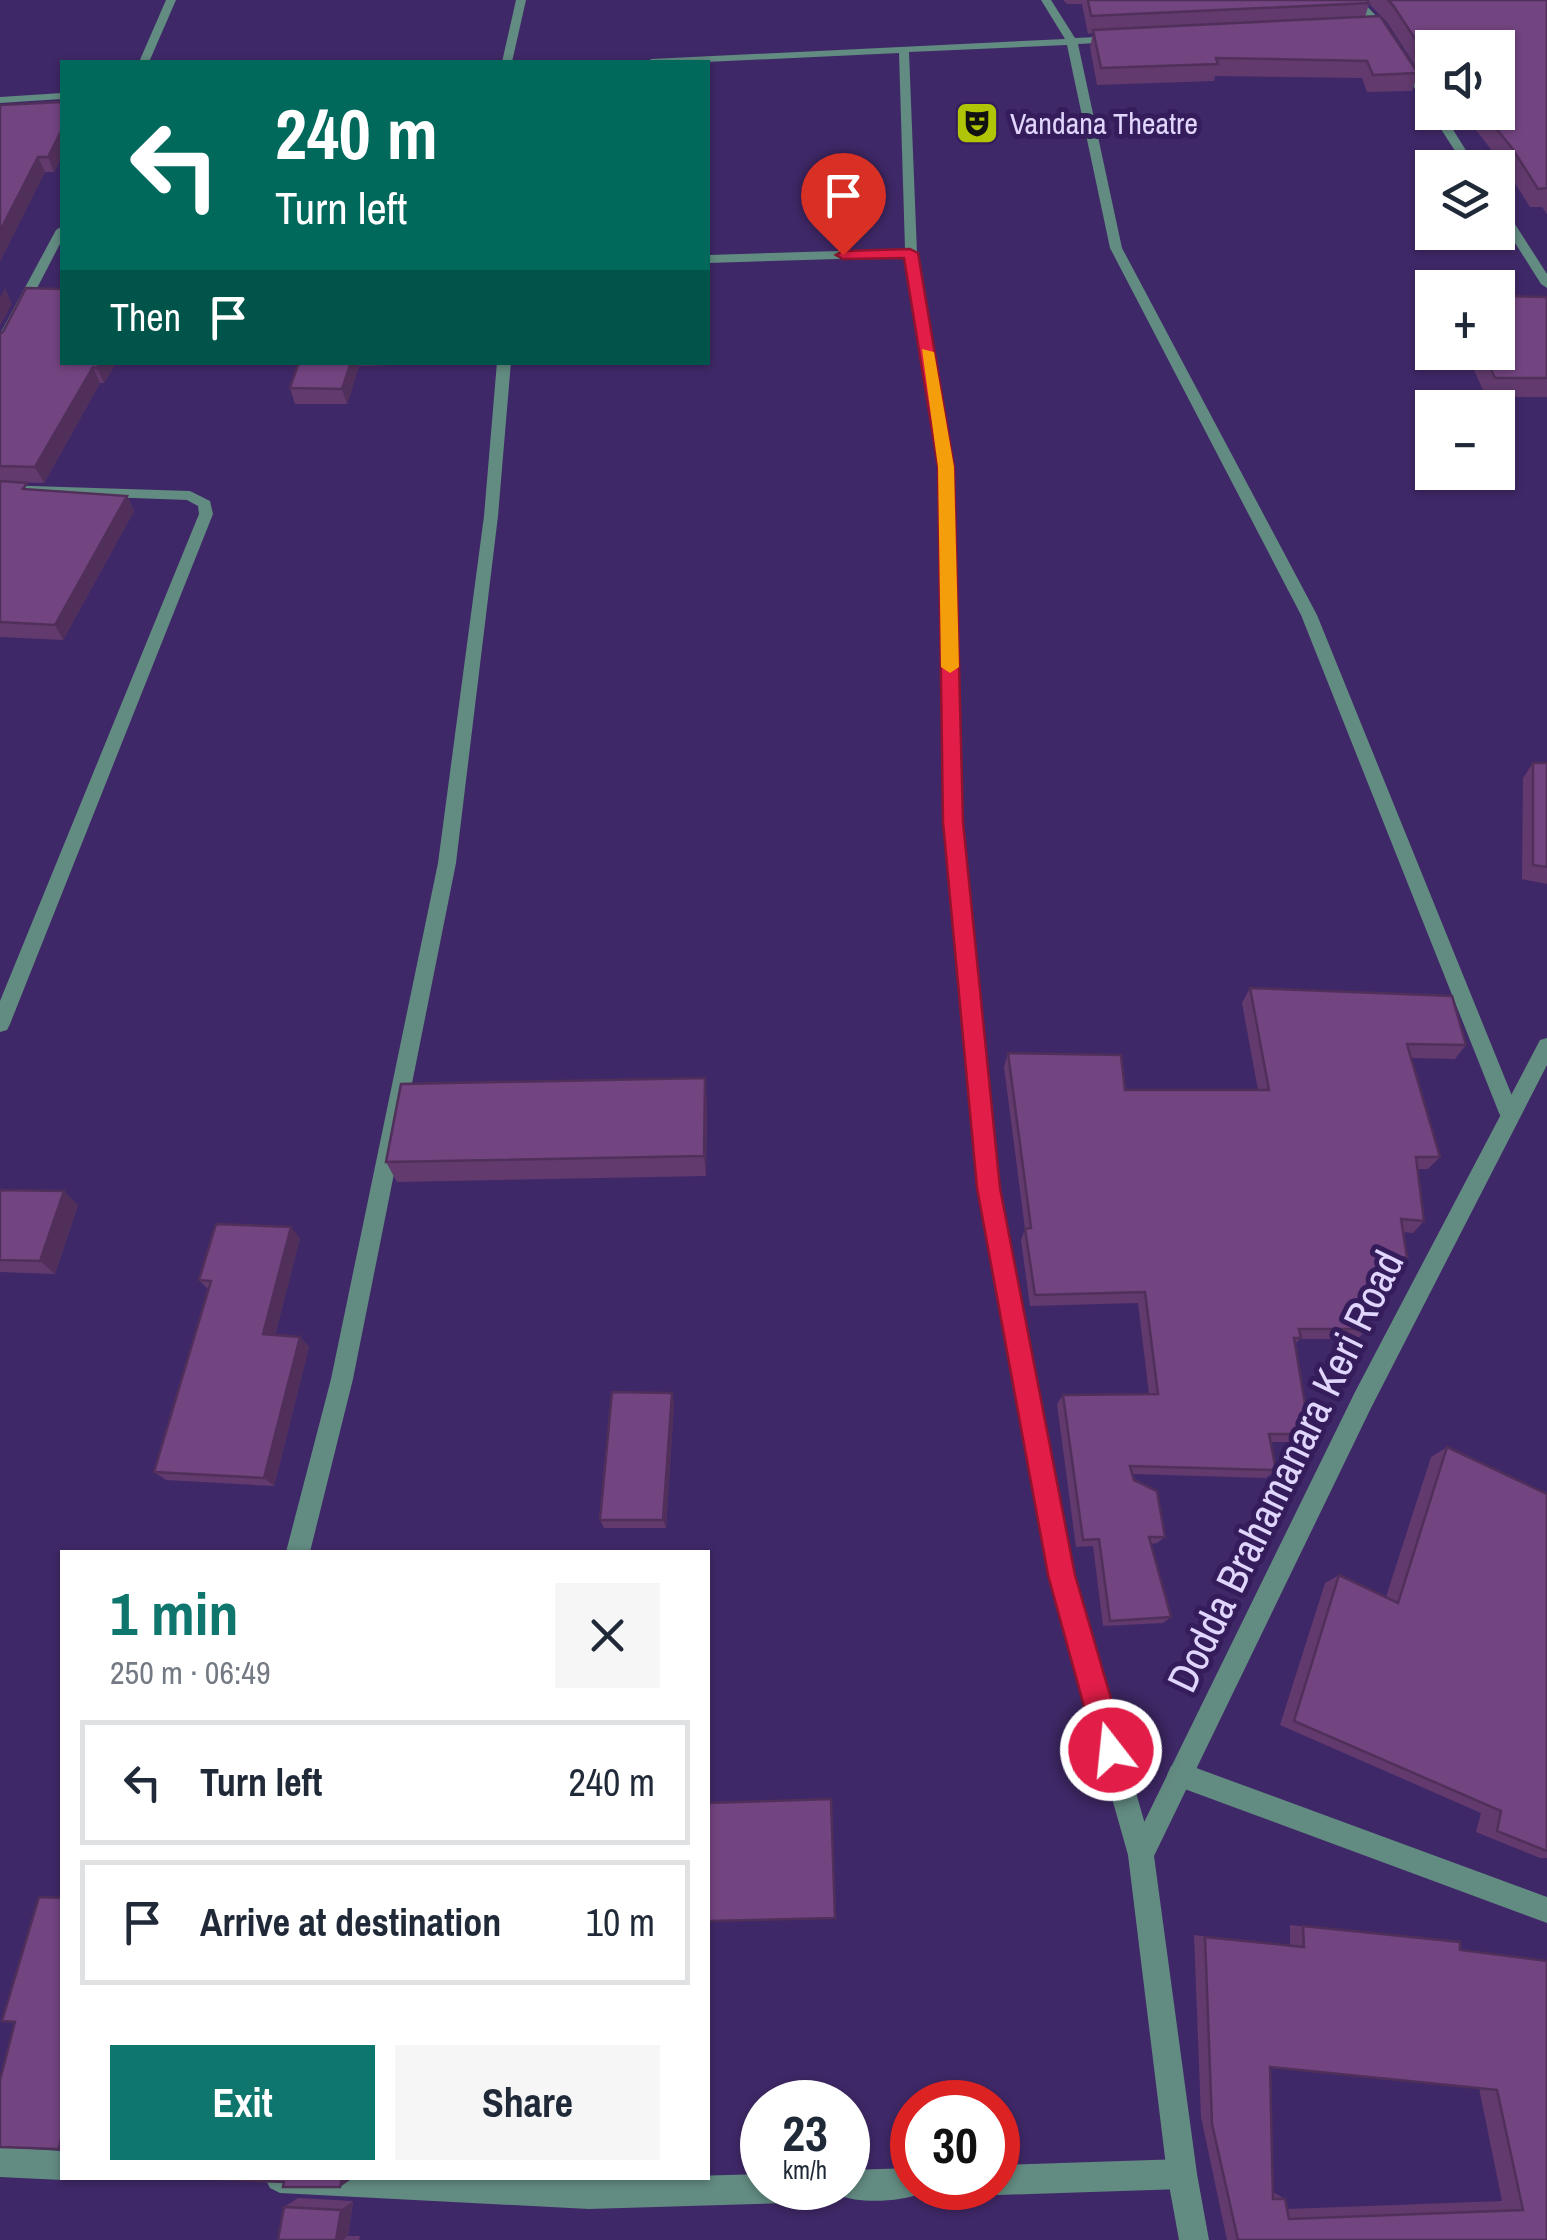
<!DOCTYPE html>
<html lang="en">
<head>
<meta charset="utf-8">
<style>
  :root { --surface:#fff; --page:#f6f6f7; --text:#1f2937; --muted:#747a83; --line:#e0e1e3; --accent:#0f766e }
  body { margin:0; font-family:"Archivo Narrow",sans-serif; background:var(--page); color:var(--text); height:100vh; display:flex; flex-direction:column; font-size:38px; white-space:nowrap }
  * { box-sizing:border-box; margin:0 }
  p { font-size:32px; color:var(--muted) }
  .icon { flex:none; width:55px; height:55px; fill:none; stroke:currentColor; stroke-width:2; stroke-linecap:round; stroke-linejoin:round }
  .map { position:relative; flex:1; overflow:hidden }
  .drawer { position:absolute; left:60px; top:1550px; width:650px; height:630px; display:flex; flex-direction:column; background:var(--surface); border-radius:0px; box-shadow:0 2px 8px #0004 }
  .drawer>* { flex:none }
  .hud { position:absolute; left:60px; top:60px; width:650px; height:305px; border-radius:0px; box-shadow:0 2px 8px #0004; background:#00695c; color:#fff; overflow:hidden }
  .tools { position:absolute; left:1415px; top:30px; display:grid; gap:20px }
  .tools a { display:grid; place-items:center; width:100px; height:100px; border-radius:0px; background:var(--surface); box-shadow:0 2px 8px #0004; font-size:50px }
  .speed { position:absolute; left:740px; top:2080px; display:flex; gap:20px; font-size:50px; font-weight:700; text-align:center }
  .speed>* { display:grid; place-content:center; width:130px; height:130px; border-radius:50%; background:var(--surface); box-shadow:0 2px 8px #0004; line-height:1 }
  .speed small { font-size:25px; font-weight:400 }
  .speed .limit { border:15px solid #d22; background:#fff; color:#111 }
  .pin { position:absolute; display:grid; place-items:center; width:85px; height:85px; color:#fff; margin:-102px -42px; border-radius:50% 50% 50% 0; rotate:-45deg; box-shadow:0 0 10px #0007 }
  .pin .icon { rotate:45deg }
  .me { position:absolute; width:110px; margin:-55px; rotate:344deg; stroke-linejoin:round; filter:drop-shadow(0 0 8px #0008) }
  .turn { display:flex; align-items:center; gap:35px; height:210px; padding:0 50px; font-size:45px }
  .turn .icon { width:130px; height:130px; stroke-width:2.5 }
  .turn b { display:block; font-size:70px; line-height:85px }
  .then { display:flex; align-items:center; height:95px; padding:0 50px; background:#0003; gap:20px; font-size:38px }
  .round { display:grid; place-items:center; flex:none; width:105px; height:105px; border-radius:0px; background:var(--page) }
  .overview { display:flex; align-items:center; justify-content:space-between; height:170px; padding:0 50px }
  h1 { font-size:60px; font-weight:700; line-height:75px; color:var(--accent) }
  .cta { display:flex; gap:20px; margin-top:auto; padding:20px 50px }
  .cta a { flex:1; height:115px; border-radius:0px; background:var(--accent); color:#fff; font-size:40px; font-weight:700; line-height:115px; text-align:center }
  .cta a+a { background:var(--page); color:var(--text) }
  ul { padding:0; list-style:none }
  li { display:flex; align-items:center; gap:30px; height:125px; margin:0 20px 15px; padding:0 30px; border:5px solid var(--line); border-radius:0px }
  li div { flex:1 }
  li b { display:block; font-size:38px }
  li em { font-style:normal }
  .map>svg:first-child { display:block }
  .lines { fill:none; stroke-linecap:round; stroke-linejoin:round }
  .minor { fill:#628b81; fill-rule:evenodd }
  .tertiary { fill:#628b81; fill-rule:evenodd }
  .wall { fill:#623a6e; fill-rule:evenodd }
  .shaded-wall { fill:#50305a }
  .building { fill:#724480; stroke:#50305a; stroke-width:2.5; fill-rule:evenodd }
  .route { fill:#e11d48; stroke:#92132f; stroke-width:2.5 }
  .slow { fill:#f59e0b }
  .labels { text-anchor:middle; dominant-baseline:central; stroke-width:10; stroke-linejoin:round; paint-order:stroke }
  .far-poi-label { font-size:30px; fill:#e0d5fc; stroke:#351d5b; text-anchor:start }
  .near-street-label { font-size:42px; fill:#e0d5fc; stroke:#351d5b }
</style>
</head>
<body>
<div class="map">
<svg width="1547" height="2240" viewBox="0 0 1547 2240">
  <rect width="100%" height="100%" fill="#3f2867"/>
  <g class="lines">
    <g class="minor">
      <polygon points="166,0 176,0 149,62 139,62"/>
      <polygon points="516,0 526,0 512,62 502,62"/>
      <polygon points="1041,0 1051,0 1075,38 1119,36 1124,39 1119,42 1078,44 1122,248 1317,615 1519,1113 1516,1119 1509,1122 1502,1119 1499,1113 1301,615 1110,248 1067,45 909,52 917,253 953,467 962,822 999,1187 1073,1575 1154,1855 1150,1864 1141,1868 1132,1864 1128,1855 1049,1575 979,1187 944,822 939,467 905,257 708,263 708,255 905,249 899,53 706,62 646,62 651,59 1065,39"/>
      <polygon points="62,93 62,99 0,103 0,97"/>
      <polygon points="62,226 62,240 7,346 0,350 0,334 56,230"/>
      <polygon points="497,362 511,362 498,516 456,863 353,1379 310,1552 286,1552 331,1379 438,863 484,516"/>
      <polygon points="0,485 190,491 210,501 213,514 10,1024 7,1030 0,1032 0,1001 199,514 198,506 187,500 0,493"/>
      <polygon points="1180,1762 1547,1897 1547,1923 1171,1784 1167,1775 1171,1766"/>
      <polygon points="0,2147 62,2151 62,2178 67,2178 62,2180 0,2177"/>
      <polygon points="1182,2159 1192,2164 1197,2174 1192,2184 1182,2189 998,2195 986,2188 998,2188 998,2165"/>
      <path d="M912 2168V2188H925L922 2193C901 2202 859 2204 838 2195L834 2188H848V2170Z"/>
      <polygon points="762,2174 762,2188 802,2188 797,2198 787,2203 589,2209 280,2193 270,2188 265,2178 589,2179"/>
    </g>
    <g class="tertiary">
      <polygon points="1350,0 1361,0 1384,24 1432,99 1432,112 1442,112 1477,168 1466,168 1376,28"/>
      <polygon points="1498,203 1502,204 1547,274 1547,288 1541,284 1498,216"/>
      <polygon points="1547,1038 1547,1065 1371,1408 1154,1856 1197,2174 1209,2240 1179,2240 1167,2174 1128,1855 1355,1392 1540,1040"/>
    </g>
  </g>
  <g class="wall">
    <polygon points="1063,0 1547,0 1547,214 1542,207 1530,207 1504,166 1462,112 1498,112 1432,48 1432,90 1431,90 1387,22 1369,4 1365,17 1418,73 1412,91 1367,92 1362,78 1215,76 1214,81 1097,85 1090,47 1093,33 1088,34 1082,4 1067,4"/>
    <polygon points="62,102 62,156 54,172 45,172 0,261 0,105"/>
    <polygon points="1547,297 1547,397 1486,397 1466,352 1498,352"/>
    <polygon points="0,334 62,362 117,362 104,383 100,383 44,483 9,482 30,490 127,496 134,511 63,640 0,637"/>
    <polygon points="299,362 485,362 359,366 347,404 295,404 290,388"/>
    <polygon points="1533,763 1547,763 1547,884 1522,879 1523,778"/>
    <polygon points="1250,988 1466,1045 1455,1059 1411,1058 1440,1157 1428,1169 1417,1169 1424,1221 1413,1233 1403,1232 1407,1257 1395,1268 1385,1269 1391,1287 1380,1298 1363,1299 1368,1329 1357,1339 1300,1339 1295,1344 1310,1434 1299,1442 1271,1442 1276,1470 1266,1478 1132,1474 1134,1480 1165,1537 1157,1543 1151,1544 1171,1617 1163,1623 1103,1626 1093,1546 1076,1547 1057,1404 1063,1395 1149,1394 1138,1303 1030,1306 1021,1240 1025,1229 1004,1067 1008,1053 1125,1090 1258,1090 1242,1003"/>
    <polygon points="707,1100 706,1176 397,1182 386,1162"/>
    <polygon points="0,1190 78,1205 55,1274 0,1272"/>
    <polygon points="300,1238 275,1335 300,1337 309,1347 274,1486 166,1480 154,1472 209,1290 199,1280"/>
    <polygon points="672,1393 674,1403 666,1528 604,1528 600,1520"/>
    <polygon points="1447,1447 1547,1494 1547,1858 1540,1858 1476,1832 1481,1813 1280,1725 1325,1583 1339,1575 1386,1597 1431,1457"/>
    <path d="M1290 1925 1460 1942V1950L1547 2240H1227L1201 2117 1194 1935 1290 1946ZM1270 2067 1479 2088 1502 2201 1287 2209 1285 2199 1273 2192Z"/>
    <polygon points="298,2198 353,2201 348,2236 360,2236 359,2240 278,2240 284,2207"/>
  </g>
  <g class="shaded-wall">
    <polygon points="62,129 62,156 54,172 48,157"/>
    <polygon points="38,157 45,172 0,261 0,231"/>
    <polygon points="5,288 12,304 0,326 0,297"/>
    <polygon points="100,362 117,362 104,383 97,368"/>
    <polygon points="351,362 358,362 359,366 347,404 342,389"/>
    <polygon points="93,367 100,383 44,483 35,467"/>
    <polygon points="127,496 134,511 63,640 55,625"/>
    <polygon points="705,1078 707,1100 706,1176 704,1156"/>
    <polygon points="64,1191 78,1205 55,1274 40,1261"/>
    <polygon points="291,1227 300,1238 273,1344 263,1334"/>
    <polygon points="300,1337 309,1347 274,1486 264,1478"/>
    <polygon points="672,1393 674,1403 666,1528 663,1520"/>
    <polygon points="342,2178 353,2178 340,2187"/>
    <polygon points="353,2201 348,2236 343,2240 336,2240 341,2210"/>
  </g>
  <g class="building">
    <polygon points="1088,0 1367,0 1369,3 1091,16"/>
    <polygon points="1388,0 1547,0 1547,188 1538,189 1512,148 1483,112 1498,112 1498,48 1432,48 1432,65 1393,5"/>
    <polygon points="1380,16 1418,73 1373,75 1367,61 1216,58 1218,64 1101,68 1093,30"/>
    <polygon points="62,102 62,129 48,157 38,157 0,231 0,105"/>
    <polygon points="26,288 62,289 62,362 100,362 97,368 93,367 35,467 0,466 0,334 3,332"/>
    <polygon points="1498,296 1547,297 1547,378 1495,378 1483,352 1498,352"/>
    <polygon points="299,362 351,362 342,389 290,388"/>
    <polygon points="0,481 27,483 23,489 127,496 55,625 0,622"/>
    <polygon points="1533,763 1547,763 1547,867 1533,865"/>
    <polygon points="1250,988 1452,996 1466,1045 1407,1044 1440,1157 1416,1157 1424,1221 1401,1219 1407,1257 1382,1258 1391,1287 1362,1289 1368,1329 1299,1329 1301,1338 1294,1338 1310,1434 1269,1434 1276,1470 1130,1466 1134,1480 1157,1491 1165,1537 1149,1537 1171,1617 1110,1621 1099,1539 1083,1540 1063,1395 1158,1394 1145,1292 1035,1295 1025,1229 1031,1228 1008,1053 1121,1055 1125,1090 1269,1090"/>
    <polygon points="705,1078 704,1156 386,1162 401,1084"/>
    <polygon points="0,1190 64,1191 40,1261 0,1260"/>
    <polygon points="216,1224 291,1227 263,1334 300,1337 264,1478 154,1472 211,1281 199,1280"/>
    <polygon points="612,1392 672,1393 663,1520 600,1520"/>
    <polygon points="1447,1447 1547,1494 1547,1851 1497,1831 1501,1811 1294,1721 1339,1575 1398,1603"/>
    <polygon points="831,1799 835,1918 708,1921 708,1803"/>
    <polygon points="39,1897 62,1898 62,2134 59,2149 0,2147 0,2080 15,2022 2,2021"/>
    <path d="M1303 1926 1460 1942V1950L1547 1961V2240H1238L1212 2124 1205 1937 1304 1947ZM1270 2067 1497 2090 1523 2210 1289 2219 1285 2199H1273Z"/>
    <polygon points="190,2178 342,2178 340,2187 283,2187 284,2182"/>
    <polygon points="284,2207 341,2210 336,2240 278,2240"/>
  </g>
  <polygon class="route" points="910,249 918,253 954,467 963,822 1000,1188 1075,1575 1126,1750 1121,1760 1111,1765 1101,1760 1096,1750 1048,1575 977,1188 943,822 938,467 904,258 843,259 836,255 843,251"/>
  <polygon class="slow" points="922,349 934,352 954,467 959,667 950,673 941,667 938,467"/>
  <defs>
    <g id="theatre-square" transform="scale(2.25)"><rect x="-9" y="-9" width="18" height="18" rx="4" fill="#afc505" stroke="#351d5b"/><path d="M-5-5.5Q0-4 5-5.5V0Q5 5 0 6Q-5 5-5 0ZM-3.3-2.5H-1v1.5H-3.3ZM1-2.5H3.3v1.5H1ZM-2.8 1Q0 5.5 2.8 1Z" fill="#111"/></g>
  </defs>
  <g fill-rule="evenodd">
    <use href="#theatre-square" x="977" y="123"/>
  </g>
  <g class="labels">
    <g class="far-poi-label">
      <text x="1010" y="123">Vandana Theatre</text>
    </g>
    <g class="near-street-label">
      <text transform="translate(1285 1471) rotate(-64)">Dodda Brahamanara Keri Road</text>
    </g>
  </g>
</svg>
<div class="tools">
<a><svg class="icon" aria-label="sound" viewBox="0 0 24 24"><path d="M4 9h4l5-4v14l-5-4H4zM17 9q2 3 0 6"/></svg></a>
<a><svg class="icon" aria-label="layers" viewBox="0 0 24 24"><path d="M12 4l9 5-9 5-9-5zM3 14l9 5 9-5"/></svg></a>
<a>+</a>
<a>−</a>
</div>
<div class="speed"><div>23<small>km/h</small></div><div class="limit">30</div></div>
<div class="pin" style="left:843px;top:255px;background:#d93025"><svg class="icon" aria-label="arrive" viewBox="0 0 24 24"><path d="M6 21V4h12l-3 4 3 4H6"/></svg></div>
<svg class="me" style="left:1111px;top:1750px" viewBox="-20 -20 40 40"><circle r="17" fill="#e11d48" stroke="#fff" stroke-width="3"/><path d="M0-11L8 9 0 5-8 9z" fill="#fff"/></svg>
<div class="hud">
<div class="turn"><svg class="icon" aria-label="left" viewBox="0 0 24 24"><path d="M17 20v-9H6M10 6l-5 5 5 5"/></svg><div><b>240 m</b>Turn left</div></div>
<div class="then">Then<svg class="icon" aria-label="arrive" viewBox="0 0 24 24"><path d="M6 21V4h12l-3 4 3 4H6"/></svg></div>
</div>
<section class="drawer">
<div class="overview"><div><h1>1 min</h1><p>250 m · 06:49</p></div><a class="round"><svg class="icon" aria-label="close" viewBox="0 0 24 24"><path d="M6 6l12 12M18 6L6 18"/></svg></a></div>
<ul>
<li><svg class="icon" aria-label="left" viewBox="0 0 24 24"><path d="M17 20v-9H6M10 6l-5 5 5 5"/></svg><div><b>Turn left</b></div><em>240 m</em></li>
<li><svg class="icon" aria-label="arrive" viewBox="0 0 24 24"><path d="M6 21V4h12l-3 4 3 4H6"/></svg><div><b>Arrive at destination</b></div><em>10 m</em></li>
</ul>
<div class="cta"><a>Exit</a><a>Share</a></div>
</section>
</div>
</body>
</html>
